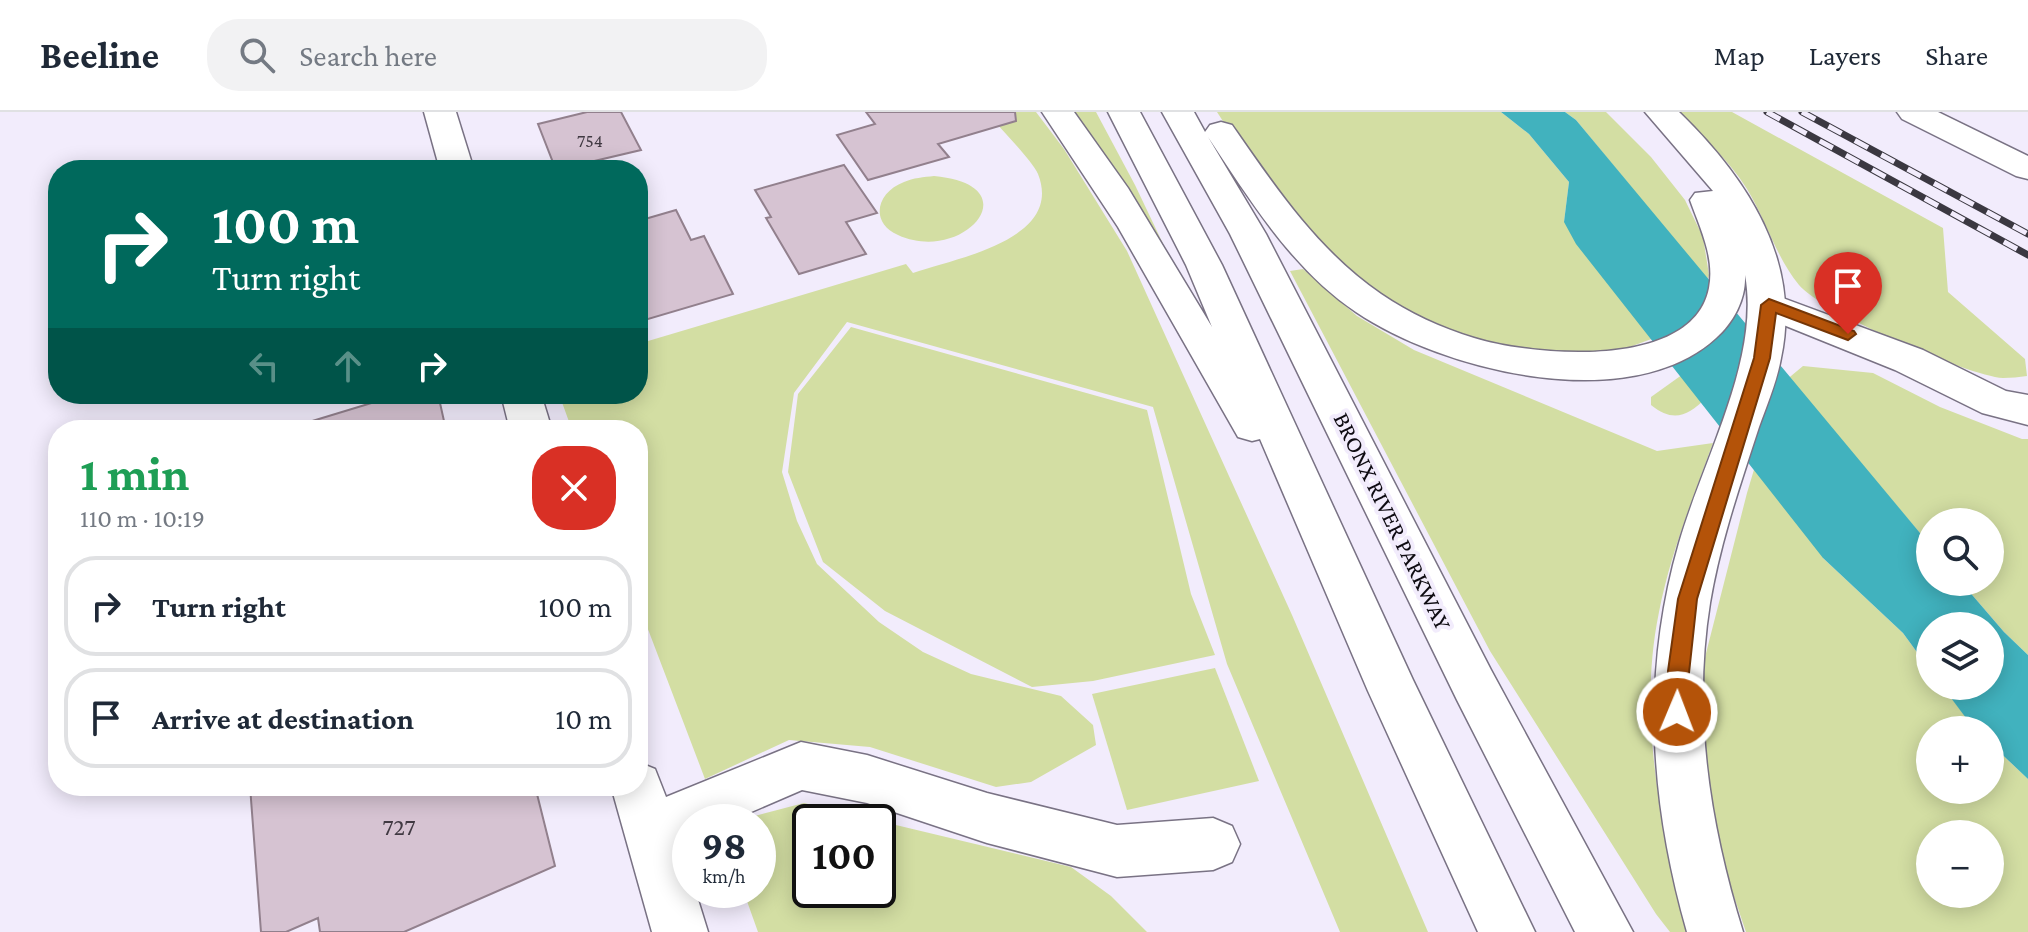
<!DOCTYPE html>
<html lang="en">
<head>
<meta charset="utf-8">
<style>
  :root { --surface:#fff; --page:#f2f2f3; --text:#1f2937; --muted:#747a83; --line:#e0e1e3 }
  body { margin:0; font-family:"Crimson Pro",serif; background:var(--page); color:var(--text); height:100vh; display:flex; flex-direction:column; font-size:30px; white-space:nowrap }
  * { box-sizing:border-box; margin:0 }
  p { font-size:26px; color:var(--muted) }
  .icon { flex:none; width:44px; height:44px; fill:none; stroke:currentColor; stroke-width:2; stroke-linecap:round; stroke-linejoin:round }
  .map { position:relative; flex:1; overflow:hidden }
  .panel { position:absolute; left:48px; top:308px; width:600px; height:376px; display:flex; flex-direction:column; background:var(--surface); border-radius:32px; box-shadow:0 4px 20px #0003 }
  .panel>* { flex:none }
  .top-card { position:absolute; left:48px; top:48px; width:600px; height:244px; border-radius:32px; box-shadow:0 4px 20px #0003; background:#00695c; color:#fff; overflow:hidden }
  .fabs { position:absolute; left:1916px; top:396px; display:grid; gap:16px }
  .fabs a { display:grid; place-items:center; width:88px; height:88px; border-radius:50%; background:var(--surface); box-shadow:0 4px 20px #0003; font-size:40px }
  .speed { position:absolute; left:672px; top:692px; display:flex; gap:16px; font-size:40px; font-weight:700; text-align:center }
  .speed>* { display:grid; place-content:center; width:104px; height:104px; border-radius:50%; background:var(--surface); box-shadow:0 4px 20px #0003; line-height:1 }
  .speed small { font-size:20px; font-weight:400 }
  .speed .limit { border:4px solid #111; border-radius:12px; background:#fff; color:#111 }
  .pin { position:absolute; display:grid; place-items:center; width:68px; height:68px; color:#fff; margin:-82px -34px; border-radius:50% 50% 50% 0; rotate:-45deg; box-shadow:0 0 8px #0007 }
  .pin .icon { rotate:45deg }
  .me { position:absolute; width:88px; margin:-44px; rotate:1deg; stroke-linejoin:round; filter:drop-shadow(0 0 6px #0008) }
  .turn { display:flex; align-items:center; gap:28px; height:168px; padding:0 32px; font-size:36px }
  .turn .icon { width:104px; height:104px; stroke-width:2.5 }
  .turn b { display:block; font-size:56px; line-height:68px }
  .lanes { display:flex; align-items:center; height:76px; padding:0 32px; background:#0003; justify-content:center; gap:40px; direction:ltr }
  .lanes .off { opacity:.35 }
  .round { display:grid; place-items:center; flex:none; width:84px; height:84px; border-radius:32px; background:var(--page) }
  .head { display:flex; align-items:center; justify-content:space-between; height:136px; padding:0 32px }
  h1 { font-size:48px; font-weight:700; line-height:60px; color:#1e9e55 }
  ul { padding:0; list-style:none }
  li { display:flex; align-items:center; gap:24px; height:100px; margin:0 16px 12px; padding:0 16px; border:4px solid var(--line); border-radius:32px }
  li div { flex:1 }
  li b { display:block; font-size:30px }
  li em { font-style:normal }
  header { display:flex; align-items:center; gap:48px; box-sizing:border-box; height:112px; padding:0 40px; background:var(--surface); border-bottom:2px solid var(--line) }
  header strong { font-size:38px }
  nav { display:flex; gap:44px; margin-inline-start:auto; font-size:28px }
  .search { width:560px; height:72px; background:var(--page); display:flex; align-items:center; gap:20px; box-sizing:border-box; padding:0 28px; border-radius:32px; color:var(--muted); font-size:30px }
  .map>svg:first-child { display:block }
  .green { fill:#d3dea3; fill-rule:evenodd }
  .water { fill:#41b2be }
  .building { fill:#d6c3d2; stroke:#92808d; stroke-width:2 }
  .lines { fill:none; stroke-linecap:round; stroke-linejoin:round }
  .minor-casing { stroke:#797284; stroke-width:3 }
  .highway-casing { stroke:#797284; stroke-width:3 }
  .minor { fill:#fff; fill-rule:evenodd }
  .highway { fill:#fff; fill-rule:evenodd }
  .rail-casing { stroke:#3b3841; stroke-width:7 }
  .rail { stroke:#f2ecfc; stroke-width:5; stroke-dasharray:15; stroke-linecap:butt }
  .route { fill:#b45309; stroke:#753606; stroke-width:2 }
  .labels { text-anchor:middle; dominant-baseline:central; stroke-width:8; stroke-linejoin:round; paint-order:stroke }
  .far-number-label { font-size:18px; fill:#403942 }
  .street-label { font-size:24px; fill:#0e0b12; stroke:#f2ecfc }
  .near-number-label { font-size:24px; fill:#403942 }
</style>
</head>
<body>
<header>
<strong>Beeline</strong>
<div class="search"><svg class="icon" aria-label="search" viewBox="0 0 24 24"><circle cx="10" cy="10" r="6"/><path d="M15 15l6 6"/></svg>Search here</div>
<nav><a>Map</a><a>Layers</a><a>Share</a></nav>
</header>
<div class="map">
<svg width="2028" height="820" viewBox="0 0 2028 820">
  <rect width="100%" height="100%" fill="#f2ecfc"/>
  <g class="green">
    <path d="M986 0H1036L1064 37 1127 139 1292 503 1428 820H1340L1227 552 1153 295 847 210 794 281 782 360 797 409 817 452 879 510 923 540 971 562 1061 584 1093 613 1096 633 1031 670 996 675 870 635 789 628 705 667 638 491V318H572L559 282H638V232L906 152 913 161C956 146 1064 128 1038 62 1032 48 998 14 986 0Z"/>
    <polygon points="1068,0 1096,0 1135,73 1196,201"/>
    <polygon points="1217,0 1501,0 1529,22 1569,70 1564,110 1654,103 1576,8 1565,0 1606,0 1651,45 1685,88 1703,125 1709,163 1700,193 1665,222 1627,236 1559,244 1490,234 1426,213 1331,150 1241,37"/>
    <path d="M1677 0H1732L1943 116 1948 180 2025 247 2027 264C2019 265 2011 266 2003 266 1968 264 1820 199 1799 173 1776 145 1766 108 1747 77 1729 48 1701 23 1677 0Z"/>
    <path d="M934 64C1033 73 963 153 898 123 869 110 877 80 904 70 913 66 924 65 934 64Z"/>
    <path d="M1303 157 1357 204 1414 238 1657 339 1713 331C1693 386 1670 443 1659 500 1637 607 1662 716 1686 820H1670L1656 802 1490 539 1290 159Z"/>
    <polygon points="851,215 1147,298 1191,482 1215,543 1093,569 1032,575 885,499 823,450 788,360 798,282"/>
    <path d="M1700 250 1706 286C1688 304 1673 311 1651 293V285Z"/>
    <path d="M1803 254 1873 261 1940 295 2022 327H2028V543L2004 520 1961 470H1990V410H1930V433L1840 327 1823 446 1903 521 1930 558V574H1942L1976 618H1930V678H1990V631L2028 667V820H1746L1728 767 1702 656 1703 553 1747 381 1779 274ZM1930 722H1990V782H1930Z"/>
    <polygon points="1215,556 1259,669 1127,698 1092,582"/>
    <path d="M804 691 1071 755 1111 784 1147 820H758L743 778H758V710H732ZM810 710H878V778H810Z"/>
  </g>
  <polygon class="water" points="1501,0 1565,0 1576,8 1930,433 1930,470 1961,470 2004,520 2028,543 2028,667 1990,631 1990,618 1976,618 1972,614 1942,574 1990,574 1990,514 1930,514 1930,558 1903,521 1823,446 1576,132 1564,110 1569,70 1529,22"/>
  <g class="building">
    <polygon points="587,0 621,0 641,38 556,58 538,12"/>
    <polygon points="866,0 1015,0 1016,9 938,32 949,45 868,68 837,23 875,12"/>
    <polygon points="844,53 877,101 846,110 866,142 799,162 766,106 771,105 755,78"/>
    <polygon points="676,98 691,128 704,124 733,182 638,210 638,109"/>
    <polygon points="401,282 438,282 446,318 310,318 309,310"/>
    <polygon points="250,674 535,674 555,754 404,820 320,820 318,806 286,820 261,820"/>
  </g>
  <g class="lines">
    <g class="minor-casing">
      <g id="minor">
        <polygon points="424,0 456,0 474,58 440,58"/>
        <polygon points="1897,0 1938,0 2028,44 2028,67 2016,64 1902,7"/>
        <polygon points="1769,181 1923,238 2006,279 2028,283 2028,313 1982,301 1895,258 1756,202 1750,193 1756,184"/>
        <polygon points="501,282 541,282 552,318 510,318"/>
        <polygon points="801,630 867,643 987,681 1117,713 1213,706 1232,714 1240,732 1232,750 1213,758 1117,765 987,731 867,691 802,678 728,710 690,710 690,727 681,731 690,761 690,778 695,778 708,820 652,820 611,674 638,674 638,650 655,657 666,685"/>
      </g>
    </g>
    <g class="highway-casing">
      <g id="highway">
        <polygon points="1042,0 1074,0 1128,76 1212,215 1186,153 1108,0 1140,0 1222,153 1413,568 1535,820 1478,820 1368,579 1260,327 1252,329 1238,325 1118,115"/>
        <path d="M1162 0H1194L1205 20 1210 13 1221 10 1232 13C1275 75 1318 139 1381 182 1409 201 1441 216 1474 226 1532 244 1693 259 1709 176 1715 146 1700 116 1690 88L1695 81 1713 79 1645 0H1679C1746 65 1802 148 1781 246 1777 269 1767 293 1759 315 1740 373 1720 431 1710 491 1692 603 1710 713 1743 820H1687C1650 690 1641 562 1679 431 1702 350 1761 246 1745 163 1746 187 1734 210 1716 226 1630 305 1443 259 1356 200 1292 157 1250 88 1208 25L1266 122 1491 558 1633 820H1575L1457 588 1230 122Z"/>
      </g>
    </g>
    <use href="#minor" class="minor"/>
    <use href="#highway" class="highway"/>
    <g class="rail-casing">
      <g id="rail">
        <polyline points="1767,0 2028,143"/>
        <polyline points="1802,0 2028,122"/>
      </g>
    </g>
    <use href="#rail" class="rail"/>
  </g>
  <polygon class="route" points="1769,187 1854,219 1856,222 1848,228 1776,201 1770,246 1697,487 1684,607 1677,609 1670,607 1667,600 1668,559 1678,487 1754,246 1761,193"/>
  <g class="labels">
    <g class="far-number-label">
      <text x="590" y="29">754</text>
    </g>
    <g class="street-label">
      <text transform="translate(1393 409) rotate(64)">BRONX RIVER PARKWAY</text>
    </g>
    <g class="near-number-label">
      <text x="399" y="714">727</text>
    </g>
  </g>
</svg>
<div class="fabs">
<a><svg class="icon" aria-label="search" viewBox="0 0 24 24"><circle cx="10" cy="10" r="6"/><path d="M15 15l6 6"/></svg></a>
<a><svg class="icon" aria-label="layers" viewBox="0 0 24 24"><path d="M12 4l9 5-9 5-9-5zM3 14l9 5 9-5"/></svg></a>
<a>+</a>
<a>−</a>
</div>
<div class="speed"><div>98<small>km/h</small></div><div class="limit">100</div></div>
<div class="pin" style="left:1848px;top:222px;background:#d93025"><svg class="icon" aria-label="arrive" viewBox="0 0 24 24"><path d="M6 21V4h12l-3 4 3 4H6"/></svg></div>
<svg class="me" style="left:1677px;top:600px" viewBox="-20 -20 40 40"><circle r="17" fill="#b45309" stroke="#fff" stroke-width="3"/><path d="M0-11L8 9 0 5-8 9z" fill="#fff"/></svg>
<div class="top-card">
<div class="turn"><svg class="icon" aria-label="right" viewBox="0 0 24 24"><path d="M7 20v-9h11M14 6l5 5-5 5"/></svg><div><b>100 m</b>Turn right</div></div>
<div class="lanes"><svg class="icon off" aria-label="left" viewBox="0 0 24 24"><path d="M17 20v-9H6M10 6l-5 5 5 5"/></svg><svg class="icon off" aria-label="ahead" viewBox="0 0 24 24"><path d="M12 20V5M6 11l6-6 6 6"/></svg><svg class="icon" aria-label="right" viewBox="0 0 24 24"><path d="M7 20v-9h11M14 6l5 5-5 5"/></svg></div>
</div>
<section class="panel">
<div class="head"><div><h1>1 min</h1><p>110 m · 10:19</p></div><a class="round" style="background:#d93025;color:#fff"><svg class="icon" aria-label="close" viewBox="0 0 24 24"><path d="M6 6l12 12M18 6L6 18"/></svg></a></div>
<ul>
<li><svg class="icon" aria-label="right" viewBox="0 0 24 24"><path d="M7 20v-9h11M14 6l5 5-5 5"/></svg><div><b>Turn right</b></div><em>100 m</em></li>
<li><svg class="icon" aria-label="arrive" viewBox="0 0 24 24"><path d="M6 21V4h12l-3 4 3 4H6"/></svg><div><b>Arrive at destination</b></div><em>10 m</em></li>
</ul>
</section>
</div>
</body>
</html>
